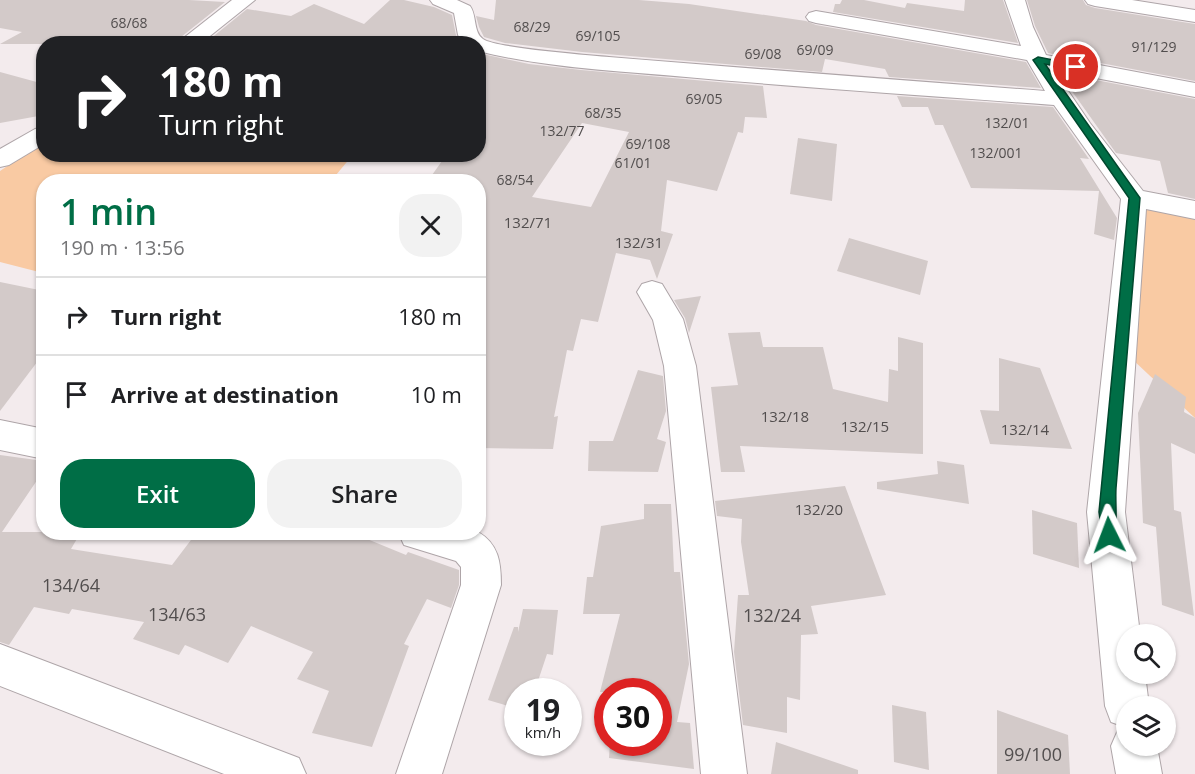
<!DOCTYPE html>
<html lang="en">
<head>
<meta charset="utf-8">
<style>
  :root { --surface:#fff; --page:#f2f2f2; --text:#202124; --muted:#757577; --line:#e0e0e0; --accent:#006e46 }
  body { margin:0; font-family:"Open Sans",sans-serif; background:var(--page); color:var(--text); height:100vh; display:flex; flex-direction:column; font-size:22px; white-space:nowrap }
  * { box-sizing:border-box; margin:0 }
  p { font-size:20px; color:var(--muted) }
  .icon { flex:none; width:33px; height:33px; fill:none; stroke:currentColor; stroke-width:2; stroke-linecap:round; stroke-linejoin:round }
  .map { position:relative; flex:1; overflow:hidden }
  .side { position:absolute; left:36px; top:174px; width:450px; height:366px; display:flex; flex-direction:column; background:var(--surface); border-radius:24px; box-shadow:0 2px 4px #0004 }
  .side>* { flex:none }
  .guide { position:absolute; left:36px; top:36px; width:450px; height:126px; border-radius:24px; box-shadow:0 2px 4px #0004; background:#202124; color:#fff; overflow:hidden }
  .buttons { position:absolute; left:1116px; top:624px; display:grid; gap:12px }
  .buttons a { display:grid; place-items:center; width:60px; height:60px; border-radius:50%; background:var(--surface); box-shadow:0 2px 4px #0004; font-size:30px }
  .speed { position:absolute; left:504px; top:678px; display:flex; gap:12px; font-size:30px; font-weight:700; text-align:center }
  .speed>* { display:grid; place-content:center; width:78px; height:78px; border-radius:50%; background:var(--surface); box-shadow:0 2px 4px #0004; line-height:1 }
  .speed small { font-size:15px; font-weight:400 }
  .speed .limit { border:9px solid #d22; background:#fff; color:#111 }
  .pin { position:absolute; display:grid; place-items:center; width:51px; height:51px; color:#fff; margin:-26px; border:3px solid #fff; border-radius:50%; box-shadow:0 2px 6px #0007 }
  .me { position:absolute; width:66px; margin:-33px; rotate:357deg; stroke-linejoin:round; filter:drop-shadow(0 0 4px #0008) }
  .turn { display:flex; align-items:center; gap:21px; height:126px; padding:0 24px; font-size:27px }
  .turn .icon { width:78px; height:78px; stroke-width:2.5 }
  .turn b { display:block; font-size:42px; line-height:51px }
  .round { display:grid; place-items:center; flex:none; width:63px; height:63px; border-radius:24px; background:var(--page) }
  .summary { display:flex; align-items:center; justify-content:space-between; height:102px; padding:0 24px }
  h1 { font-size:36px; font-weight:600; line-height:45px; color:var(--accent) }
  .primary-button { display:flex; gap:12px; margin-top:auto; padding:12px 24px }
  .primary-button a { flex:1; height:69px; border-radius:24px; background:var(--accent); color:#fff; font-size:24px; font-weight:600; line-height:69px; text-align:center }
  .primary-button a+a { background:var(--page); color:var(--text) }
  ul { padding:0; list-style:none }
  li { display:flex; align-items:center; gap:18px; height:78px; padding:0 24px; border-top:2px solid var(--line) }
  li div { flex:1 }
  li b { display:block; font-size:22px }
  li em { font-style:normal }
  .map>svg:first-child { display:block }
  .green { fill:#f9caa3 }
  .building { fill:#d3cac9; fill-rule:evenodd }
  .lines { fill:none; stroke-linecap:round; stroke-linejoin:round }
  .minor-casing { stroke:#aea5a8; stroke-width:2 }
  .minor { fill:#fff; fill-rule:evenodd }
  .route { fill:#006e46; stroke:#00482e; stroke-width:1.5 }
  .labels { text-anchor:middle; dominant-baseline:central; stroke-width:4.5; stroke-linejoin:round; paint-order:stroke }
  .far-number-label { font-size:14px; fill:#524e4e }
  .number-label { font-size:15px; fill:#524e4e }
  .near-number-label { font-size:18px; fill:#524e4e }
</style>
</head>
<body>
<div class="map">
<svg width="1195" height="774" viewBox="0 0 1195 774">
  <rect width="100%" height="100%" fill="#f3ebed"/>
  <g class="green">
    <polygon points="43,142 44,154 343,154 351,157 331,181 44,182 43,273 0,262 0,171"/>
    <polygon points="1144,205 1195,214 1195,418 1132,359"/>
  </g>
  <g class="building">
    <polygon points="0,0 189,0 225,2 176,41 114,38 108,44 0,44 22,32 0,28"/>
    <polygon points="390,0 404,0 434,7 452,15 456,35 461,44 204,44 247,9 291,16 314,4 364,24"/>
    <polygon points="496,0 639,0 689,4 806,21 816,25 1026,62 1041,88 889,77 885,69 825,59 822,72 582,52 505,43 484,37 479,27 476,16 494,20"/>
    <polygon points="842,0 864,0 905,8 907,3 964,11 965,0 1003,0 1018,43 833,12 835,4 840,4"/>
    <polygon points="1027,0 1083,0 1086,5 1095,8 1195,24 1195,81 1048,53 1035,26"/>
    <path d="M478 53 529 64 581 70 763 86 767 118 745 117 743 133 738 132 717 191 667 180 661 231 673 234 657 279 650 260 616 253 598 322 581 319 573 351 567 350 554 417 558 416 553 449 478 448V182H427L447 154H478ZM582 123 629 132 591 207 532 197Z"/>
    <polygon points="0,72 44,84 44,115 0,123"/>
    <polygon points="1059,73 1195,99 1195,199 1168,193 1160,161 1116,153"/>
    <polygon points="897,96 1053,107 1089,159 1080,158 1117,218 1114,240 1094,234 1099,191 971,188 943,125 935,125 928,107 902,107"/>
    <polygon points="798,138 837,144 832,201 790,194"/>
    <polygon points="849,238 928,261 920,295 837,271"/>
    <polygon points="0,282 44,291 44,353 0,411"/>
    <polygon points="701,296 689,333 685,318 674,300"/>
    <polygon points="760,332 763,347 823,347 833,389 888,402 889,369 898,371 898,337 923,343 923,454 740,446 745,472 721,472 711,387 738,385 728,333"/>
    <polygon points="999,358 1040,368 1072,449 990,444 980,410 999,411"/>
    <polygon points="638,370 663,376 666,411 657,439 666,442 658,472 588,471 589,441 613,441"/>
    <polygon points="1155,374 1186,397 1184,412 1195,418 1195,454 1171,443 1174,510 1181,512 1194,616 1162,605 1156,527 1143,523 1138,413"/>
    <polygon points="0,455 44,461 44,470 2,532 81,532 71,549 172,565 197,532 350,532 406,555 408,552 459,570 459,585 451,608 427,599 404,644 409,646 372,747 312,733 329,691 297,679 313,652 251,626 228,663 185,645 179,655 133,639 144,622 72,609 69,614 34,607 9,645 0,642"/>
    <polygon points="937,461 964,465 969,504 877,489 877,482 938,474"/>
    <polygon points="845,486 886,595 811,606 818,634 801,635 800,700 787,697 787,733 743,725 734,652 738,595 749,595 741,542 742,519 717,516 715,501"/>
    <polygon points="644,504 671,504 674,572 680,572 689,664 677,722 690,723 694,769 609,758 610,742 658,742 658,692 600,692 620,614 583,614 587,577 593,577 601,526 644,519"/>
    <polygon points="1032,510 1077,523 1079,568 1033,554"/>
    <polygon points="523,609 558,610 553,655 547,654 537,684 529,681 526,692 518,692 518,709 488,700 514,627 518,627 518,632"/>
    <polygon points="892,705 926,712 929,770 894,762"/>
    <polygon points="997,710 1068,735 1070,774 997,774"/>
    <polygon points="776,742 858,770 858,774 771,774"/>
  </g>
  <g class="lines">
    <g class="minor-casing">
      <g id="minor">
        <polygon points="232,0 255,0 200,44 176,44"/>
        <path d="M430 0H457L470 6C477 15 473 32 483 39 495 48 588 55 609 57 754 69 899 80 1045 91L1027 60 816 23 809 21 806 17 809 13 816 11 1021 46 1005 0H1025L1033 27 1046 55 1195 83V97L1054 70 1090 123 1143 191 1195 201V219L1146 209 1125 512 1140 634H1126V674H1145L1149 706H1126V746H1157L1162 774H1116L1111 746 1118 730 1125 727 1111 722 1105 706 1087 512 1121 199 1054 105C931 96 809 88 686 77 617 71 546 68 478 51V44H464L458 35 454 13 433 4Z"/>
        <polygon points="1085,0 1132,0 1195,10 1195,22 1095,6 1088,4"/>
        <polygon points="44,127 44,144 9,165 0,167 0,149 35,129"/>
        <polygon points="652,281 662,284 683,319 696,366 747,774 701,774 664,366 653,320 637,292 642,284"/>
        <polygon points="0,420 44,429 44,459 0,450"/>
        <path d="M398 532H478C499 544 501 563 501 585L442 774H396L461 585V567L456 561 404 545Z"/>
        <polygon points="0,644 299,758 306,774 224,774 0,686"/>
      </g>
    </g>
    <use href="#minor" class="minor"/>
  </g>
  <path class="route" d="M1038 57 1079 65V69L1076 70 1045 64 1140 198 1116 488C1115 501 1118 531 1114 540L1109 542 1103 540 1099 512 1129 198 1033 60Z"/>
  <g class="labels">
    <g class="far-number-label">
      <text x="129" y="22">68/68</text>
      <text x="532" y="26">68/29</text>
      <text x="598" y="35">69/105</text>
      <text x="1154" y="46">91/129</text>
      <text x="815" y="49">69/09</text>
      <text x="763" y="53">69/08</text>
      <text x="704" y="98">69/05</text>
      <text x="603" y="112">68/35</text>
      <text x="1007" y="122">132/01</text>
      <text x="562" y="130">132/77</text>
      <text x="648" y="143">69/108</text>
      <text x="996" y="152">132/001</text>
      <text x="633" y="162">61/01</text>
      <text x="515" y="179">68/54</text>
    </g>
    <g class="number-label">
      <text x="528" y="222">132/71</text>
      <text x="639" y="242">132/31</text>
      <text x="785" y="416">132/18</text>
      <text x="865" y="426">132/15</text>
      <text x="1025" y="429">132/14</text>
      <text x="819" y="509">132/20</text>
    </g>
    <g class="near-number-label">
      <text x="71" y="585">134/64</text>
      <text x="177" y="614">134/63</text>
      <text x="772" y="615">132/24</text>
      <text x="1033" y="754">99/100</text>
    </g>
  </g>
</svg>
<div class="buttons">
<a><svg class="icon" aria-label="search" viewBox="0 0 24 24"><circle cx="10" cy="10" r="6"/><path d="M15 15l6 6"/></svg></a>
<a><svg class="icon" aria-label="layers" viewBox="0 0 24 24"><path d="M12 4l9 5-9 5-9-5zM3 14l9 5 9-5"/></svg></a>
</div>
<div class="speed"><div>19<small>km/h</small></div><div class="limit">30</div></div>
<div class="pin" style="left:1076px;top:67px;background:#d93025"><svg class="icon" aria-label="arrive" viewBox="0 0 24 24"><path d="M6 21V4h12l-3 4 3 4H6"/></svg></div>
<svg class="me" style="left:1109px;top:535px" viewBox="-20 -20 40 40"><path d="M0-17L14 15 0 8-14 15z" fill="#006e46" stroke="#fff" stroke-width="4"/></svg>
<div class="guide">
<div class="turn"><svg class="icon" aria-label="right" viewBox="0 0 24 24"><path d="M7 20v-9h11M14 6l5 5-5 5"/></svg><div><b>180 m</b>Turn right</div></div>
</div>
<section class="side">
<div class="summary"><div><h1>1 min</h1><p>190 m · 13:56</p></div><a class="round"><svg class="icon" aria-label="close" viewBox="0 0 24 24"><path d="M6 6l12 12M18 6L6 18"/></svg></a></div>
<ul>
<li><svg class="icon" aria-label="right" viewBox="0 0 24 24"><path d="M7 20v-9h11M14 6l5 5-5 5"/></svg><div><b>Turn right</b></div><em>180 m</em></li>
<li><svg class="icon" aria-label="arrive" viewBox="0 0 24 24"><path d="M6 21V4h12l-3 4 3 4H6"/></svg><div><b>Arrive at destination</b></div><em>10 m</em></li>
</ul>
<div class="primary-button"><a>Exit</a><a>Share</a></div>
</section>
</div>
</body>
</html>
